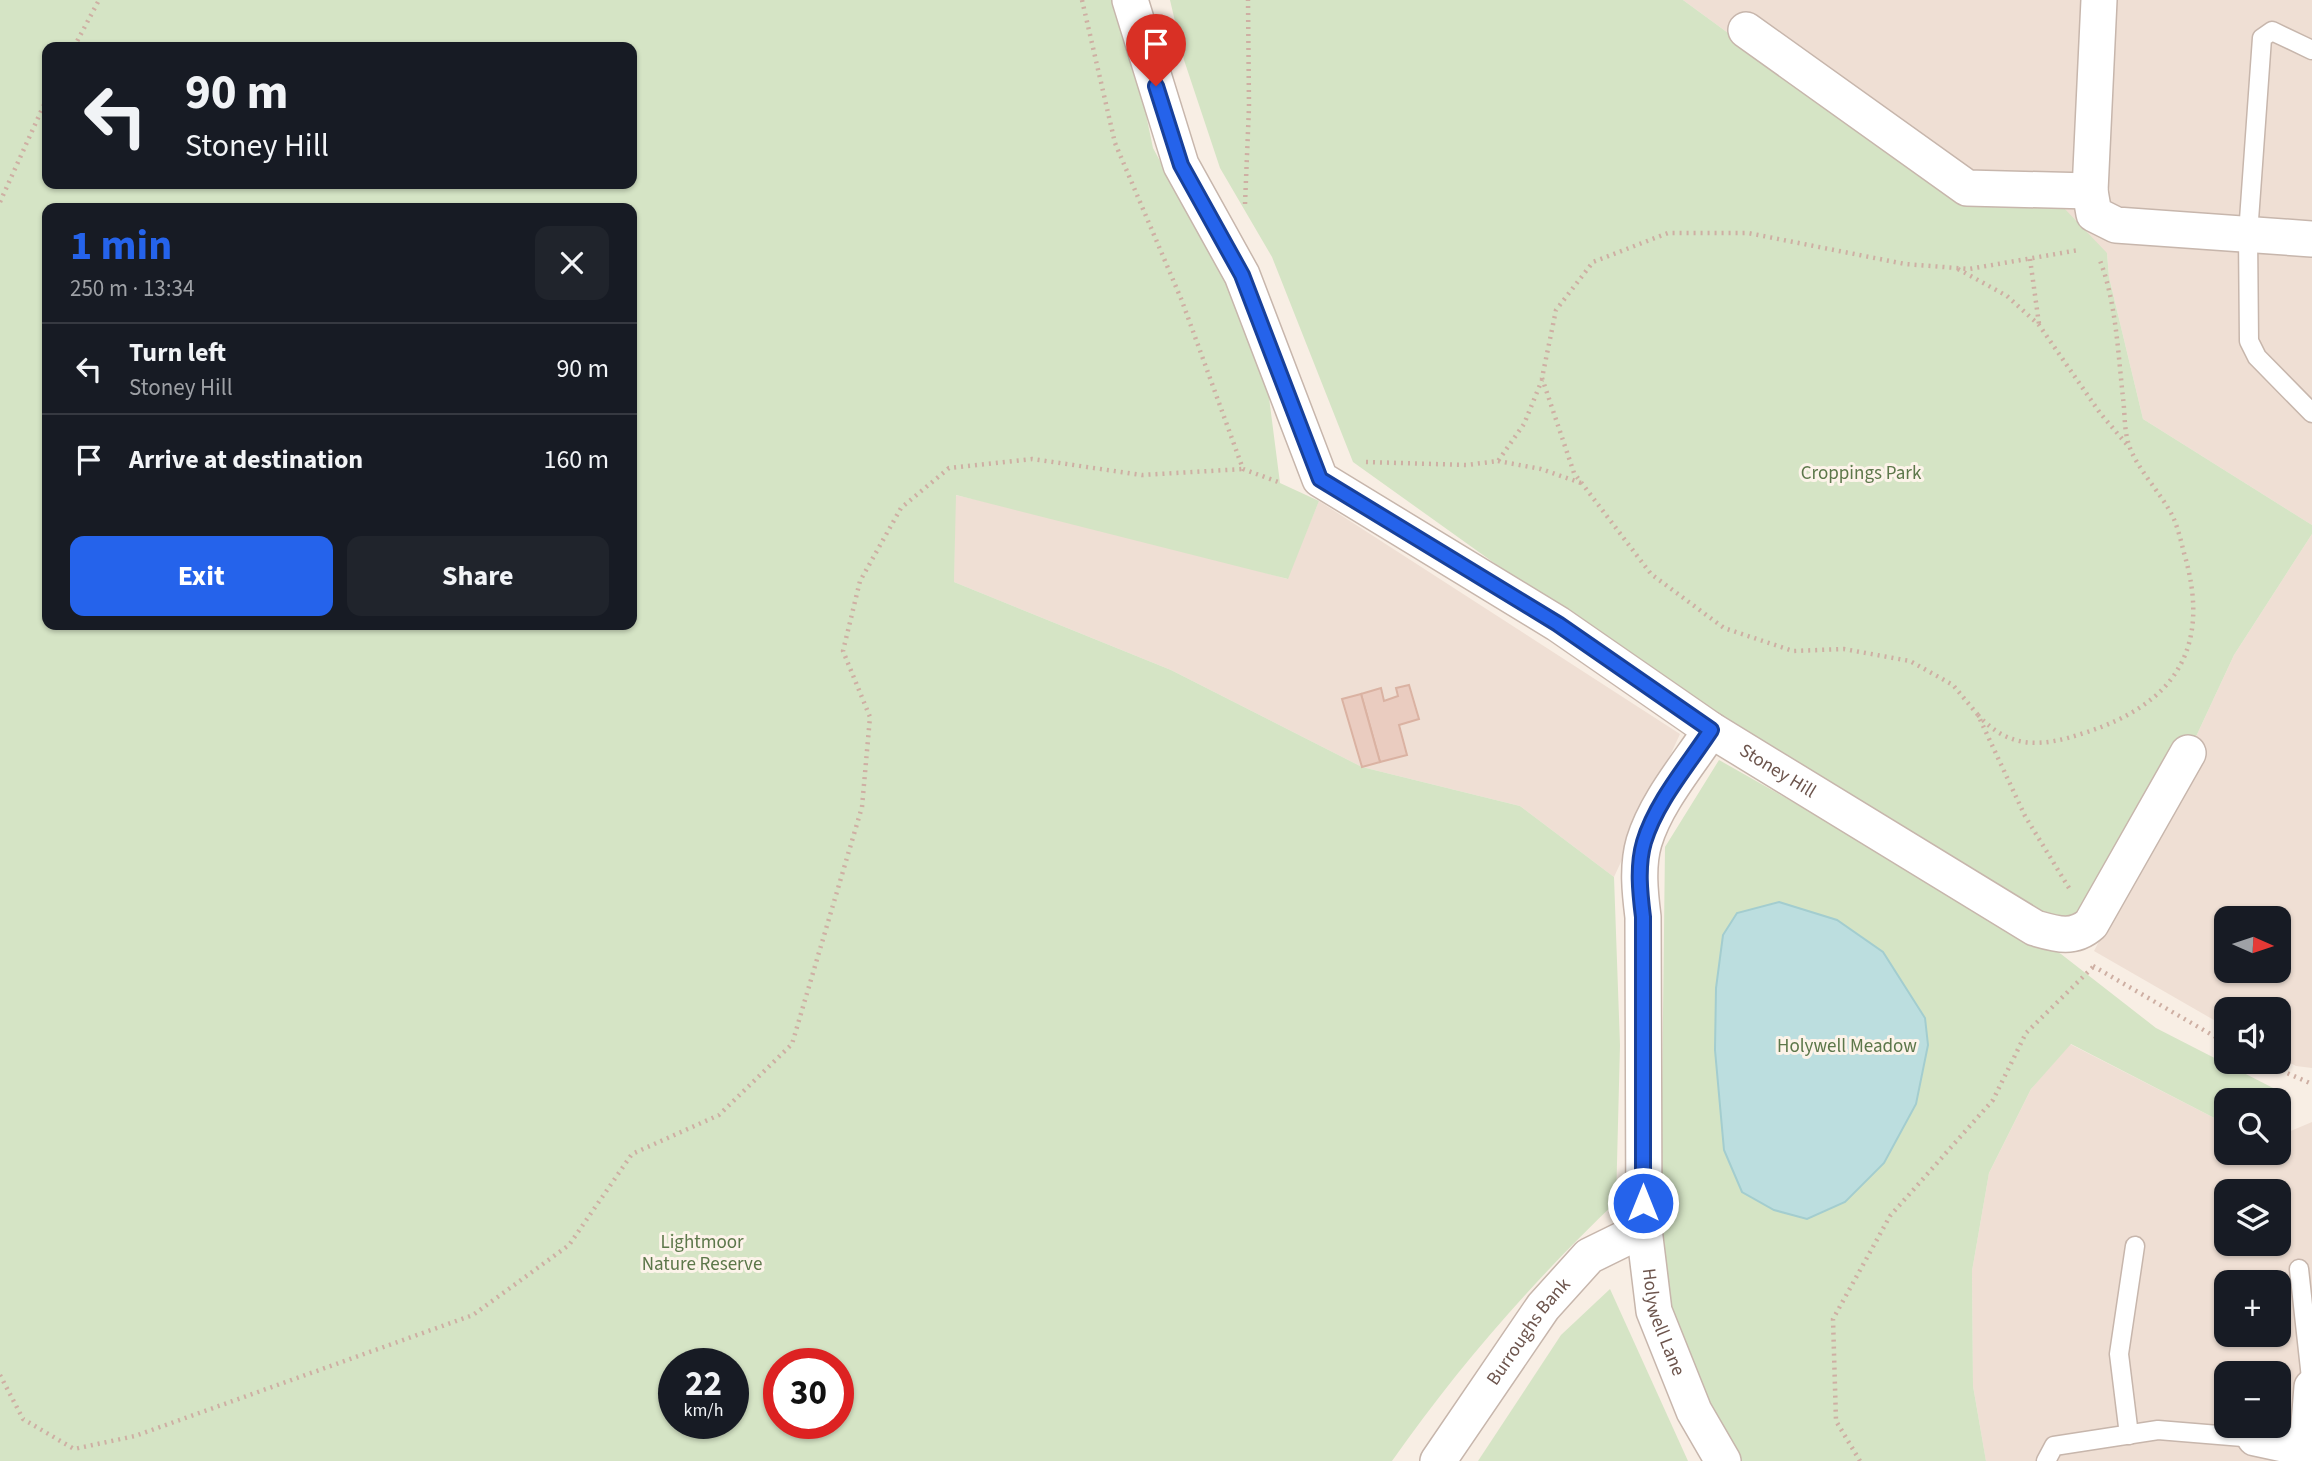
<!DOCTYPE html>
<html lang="en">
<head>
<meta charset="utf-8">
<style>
  :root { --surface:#171b24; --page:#20242c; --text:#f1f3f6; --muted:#9ea1a6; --line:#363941; --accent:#2563eb }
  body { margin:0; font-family:"Source Sans 3",sans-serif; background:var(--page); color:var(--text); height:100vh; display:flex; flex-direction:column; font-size:26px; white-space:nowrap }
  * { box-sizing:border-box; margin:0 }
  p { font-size:23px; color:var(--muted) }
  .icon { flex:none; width:38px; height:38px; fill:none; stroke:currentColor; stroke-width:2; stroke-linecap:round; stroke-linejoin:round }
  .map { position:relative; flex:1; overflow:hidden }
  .panel { position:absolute; left:42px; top:203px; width:595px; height:427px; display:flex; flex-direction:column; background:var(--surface); border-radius:14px; box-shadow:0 2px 5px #0004 }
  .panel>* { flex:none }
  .guide { position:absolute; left:42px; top:42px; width:595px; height:147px; border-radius:14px; box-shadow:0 2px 5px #0004; background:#171b24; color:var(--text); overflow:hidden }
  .needle { width:46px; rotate:93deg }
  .tools { position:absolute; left:2214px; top:906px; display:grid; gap:14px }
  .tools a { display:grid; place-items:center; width:77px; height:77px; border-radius:14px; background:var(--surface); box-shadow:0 2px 5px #0004; font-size:35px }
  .speed { position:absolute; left:658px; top:1348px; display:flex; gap:14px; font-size:35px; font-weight:700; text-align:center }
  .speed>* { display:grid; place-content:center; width:91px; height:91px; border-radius:50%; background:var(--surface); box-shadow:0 2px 5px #0004; line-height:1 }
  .speed small { font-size:18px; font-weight:400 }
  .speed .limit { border:10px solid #d22; background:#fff; color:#111 }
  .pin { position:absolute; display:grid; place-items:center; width:60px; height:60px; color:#fff; margin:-72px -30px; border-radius:50% 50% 50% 0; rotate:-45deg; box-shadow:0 0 7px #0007 }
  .pin .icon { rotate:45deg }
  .me { position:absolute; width:77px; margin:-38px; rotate:0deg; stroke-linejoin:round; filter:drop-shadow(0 0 5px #0008) }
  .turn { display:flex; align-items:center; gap:24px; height:147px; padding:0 28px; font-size:32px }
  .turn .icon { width:91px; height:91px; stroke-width:2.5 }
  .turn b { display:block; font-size:49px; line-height:60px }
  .round { display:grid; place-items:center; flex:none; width:74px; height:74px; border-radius:14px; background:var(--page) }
  .headline { display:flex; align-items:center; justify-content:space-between; height:119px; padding:0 28px }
  h1 { font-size:42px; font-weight:700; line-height:52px; color:var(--accent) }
  .action { display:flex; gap:14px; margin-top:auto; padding:14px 28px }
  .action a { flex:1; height:80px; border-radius:14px; background:var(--accent); color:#fff; font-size:28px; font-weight:700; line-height:80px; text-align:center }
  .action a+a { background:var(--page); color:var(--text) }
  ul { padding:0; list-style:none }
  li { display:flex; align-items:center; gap:21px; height:91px; padding:0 28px; border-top:2px solid var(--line) }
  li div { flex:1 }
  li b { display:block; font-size:26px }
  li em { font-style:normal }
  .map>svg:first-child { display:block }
  .residential { fill:#efdfd4; fill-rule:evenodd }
  .green { fill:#d5e4c5; fill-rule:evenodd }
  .water { fill:#bcdedf; stroke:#a3cdcf; stroke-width:2 }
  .building { fill:#eaccc0; stroke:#dab2a2; stroke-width:2 }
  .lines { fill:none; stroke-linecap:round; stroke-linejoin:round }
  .lane-casing { stroke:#c7b6ac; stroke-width:21 }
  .street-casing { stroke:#c7b6ac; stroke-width:38 }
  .path { stroke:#ceafa3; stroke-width:4.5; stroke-dasharray:2 5; stroke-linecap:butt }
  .lane { stroke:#fff; stroke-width:18 }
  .street { stroke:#fff; stroke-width:35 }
  .route-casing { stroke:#184099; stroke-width:18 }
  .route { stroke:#2563eb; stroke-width:12 }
  .labels { text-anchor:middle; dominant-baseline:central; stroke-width:6; stroke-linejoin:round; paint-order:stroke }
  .park-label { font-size:19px; fill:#5c774a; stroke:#fcf3e9 }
  .street-label { font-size:19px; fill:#6d554d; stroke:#fcf3e9 }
</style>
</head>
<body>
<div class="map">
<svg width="2312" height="1461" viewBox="0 0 2312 1461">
  <rect width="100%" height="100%" fill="#f8eee4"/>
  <g class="residential">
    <polygon points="1683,0 2312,0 2312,525 2143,419 2109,277 2107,253 1960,203"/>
    <polygon points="955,495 1138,536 1287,579 1319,501 1680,734 1614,877 1520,806 1362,767 1171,670 954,582"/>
    <path d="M2312 534V1068L2296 1066 2279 1057 2278 1010H2226V1027L2094 951 2195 755 2193 743 2234 655ZM2226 919H2278V971H2226Z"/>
    <path d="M2070 1044 2226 1124V1153H2278L2279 1136 2312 1122V1461H1986L1973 1386 1972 1271 1989 1173 2031 1089ZM2226 1192H2278V1244H2226ZM2226 1283H2278V1335H2226ZM2226 1374H2278V1426H2226Z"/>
  </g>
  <g class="green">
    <path d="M0 0H1122L1153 148 1225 282 1266 374 1280 483 1319 501 1288 579 956 495 954 582 1171 670 1362 767 1520 806 1614 877 1620 1045 1616 1202C1534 1280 1457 1368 1392 1461H0ZM47 47H632V184H47ZM47 208H632V625H47ZM674 1363H733V1423H674ZM779 1363H838V1423H779Z"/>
    <polygon points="1170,0 1683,0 1960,203 2063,207 2107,253 2109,277 2143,419 2312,525 2312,534 2234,655 2193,743 2090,916 2063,929 1722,726 1353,462 1272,257 1220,168 1184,60"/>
    <polygon points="1719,760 2061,954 2156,1028 2277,1090 2287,1114 2283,1137 2279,1136 2278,1101 2226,1101 2226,1124 2071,1044 2031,1089 1989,1173 1972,1271 1973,1386 1986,1461 1739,1461 1685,1354 1664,1304 1660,1266 1665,847"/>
    <polygon points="1610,1289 1688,1461 1478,1461 1561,1335"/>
  </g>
  <polygon class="water" points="1779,902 1837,920 1883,952 1925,1018 1928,1045 1916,1104 1884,1163 1845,1202 1807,1219 1774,1210 1742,1192 1724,1150 1715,1050 1716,988 1723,935 1737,913"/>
  <g class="building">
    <polygon points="1409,685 1419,719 1399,725 1407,755 1380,762 1361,694 1381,688 1384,701 1398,696 1396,688"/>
    <polygon points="1361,694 1380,762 1362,767 1342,699"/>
  </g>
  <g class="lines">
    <g class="lane-casing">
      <g id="lane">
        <polyline points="2312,50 2272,31 2262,38 2248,234 2249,341 2257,357 2312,413"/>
        <polyline points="2299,1269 2312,1387"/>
        <polyline points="2129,1435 2119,1354 2135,1246"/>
        <polyline points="2046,1461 2054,1446 2158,1430 2255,1438"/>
      </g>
    </g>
    <g class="street-casing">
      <g id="street">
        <path id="s1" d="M1130 0 1181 165 1242 275 1320 479 1558 624 1711 730 2035 928C2056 934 2073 940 2091 924L2188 753"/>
        <polyline points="2099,0 2090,191 2094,214 2116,225 2312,239"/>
        <polyline points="1746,30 1967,188 2090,191"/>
        <path id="s2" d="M1711 730C1688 765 1656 802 1644 842 1637 866 1640 893 1643 917L1644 1229 1654 1311 1694 1411 1723 1461"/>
        <polyline points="2255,1438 2312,1450"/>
        <polyline points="2307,1448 2312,1387"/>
        <path id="s3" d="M1438 1461 1543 1307 1589 1256 1644 1229"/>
      </g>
    </g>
    <g class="path">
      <polyline points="1082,0 1115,143 1182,301 1243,469 1281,483"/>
      <polyline points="74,47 99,0"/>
      <polyline points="0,202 47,98"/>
      <polyline points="1245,204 1249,107 1248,0"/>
      <polyline points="2030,259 2039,324"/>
      <polyline points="1958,269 2007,296 2039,325 2100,413 2129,447"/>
      <polyline points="1498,461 1541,469 1581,483"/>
      <polyline points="1366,462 1467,465 1498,461 1524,424 1542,380"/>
      <path d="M1978 715C2010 750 2042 747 2084 733 2176 704 2212 647 2184 553 2181 541 2178 528 2173 517 2162 494 2136 468 2129 445 2124 431 2125 413 2123 398 2118 353 2116 300 2099 258"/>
      <polyline points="2069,888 2025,816 1978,715 1953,685 1910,661 1844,649 1793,651 1724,628 1651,574 1574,473 1542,378 1556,310 1593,262 1668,233 1748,233 1905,264 1969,269 2079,250"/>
      <polyline points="2093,966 2226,1043"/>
      <polyline points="2262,1062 2312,1084"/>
      <polyline points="0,1375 23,1419 74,1449 135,1436 473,1315 569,1245 632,1154 719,1115 792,1044 862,807 870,717 843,651 860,581 901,508 949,468 1032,459 1142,475 1243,469"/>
      <polyline points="1860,1461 1836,1421 1833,1319 1890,1216 1993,1100 2026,1033 2093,967"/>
    </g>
    <use href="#lane" class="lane"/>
    <use href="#street" class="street"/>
  </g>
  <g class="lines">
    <g class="route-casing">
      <path id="route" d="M1156 86 1181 165 1242 275 1320 479 1558 624 1711 730C1688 765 1656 802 1644 842 1637 866 1640 893 1643 917V1203"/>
    </g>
    <use href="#route" class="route"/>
  </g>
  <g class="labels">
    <g class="park-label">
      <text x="1861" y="473">Croppings Park</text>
      <text x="1847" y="1046">Holywell Meadow</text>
      <text x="702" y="1242">Lightmoor<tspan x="702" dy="22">Nature Reserve</tspan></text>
    </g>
    <g class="street-label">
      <text stroke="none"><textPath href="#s1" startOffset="1060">Stoney Hill</textPath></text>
      <text stroke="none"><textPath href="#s2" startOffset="614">Holywell Lane</textPath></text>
      <text stroke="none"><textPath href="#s3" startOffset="158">Burroughs Bank</textPath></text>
    </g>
  </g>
</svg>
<div class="tools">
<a><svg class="needle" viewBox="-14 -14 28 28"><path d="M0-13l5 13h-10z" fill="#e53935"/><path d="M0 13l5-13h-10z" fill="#9ea1a6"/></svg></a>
<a><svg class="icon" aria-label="sound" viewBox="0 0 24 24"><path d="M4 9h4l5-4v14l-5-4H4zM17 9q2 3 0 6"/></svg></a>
<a><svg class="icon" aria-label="search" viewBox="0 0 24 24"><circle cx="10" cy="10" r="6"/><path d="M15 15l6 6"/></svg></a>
<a><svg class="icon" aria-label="layers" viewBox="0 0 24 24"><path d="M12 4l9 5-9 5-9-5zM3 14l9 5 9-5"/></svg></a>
<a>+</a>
<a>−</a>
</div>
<div class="speed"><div>22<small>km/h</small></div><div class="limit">30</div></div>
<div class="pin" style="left:1156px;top:86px;background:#d93025"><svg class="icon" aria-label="arrive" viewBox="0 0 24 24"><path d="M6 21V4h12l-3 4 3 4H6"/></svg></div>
<svg class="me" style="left:1643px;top:1203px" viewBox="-20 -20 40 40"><circle r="17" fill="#2563eb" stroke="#fff" stroke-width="3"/><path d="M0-11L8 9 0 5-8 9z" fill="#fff"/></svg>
<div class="guide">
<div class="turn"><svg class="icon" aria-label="left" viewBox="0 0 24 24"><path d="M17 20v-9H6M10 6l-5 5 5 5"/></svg><div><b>90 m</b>Stoney Hill</div></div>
</div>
<section class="panel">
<div class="headline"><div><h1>1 min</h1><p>250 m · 13:34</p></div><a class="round"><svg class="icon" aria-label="close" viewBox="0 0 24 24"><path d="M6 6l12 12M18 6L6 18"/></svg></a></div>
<ul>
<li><svg class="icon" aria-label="left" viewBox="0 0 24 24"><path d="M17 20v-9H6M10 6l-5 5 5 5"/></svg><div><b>Turn left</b><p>Stoney Hill</p></div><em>90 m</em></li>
<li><svg class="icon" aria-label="arrive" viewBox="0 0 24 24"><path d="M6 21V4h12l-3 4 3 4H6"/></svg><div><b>Arrive at destination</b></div><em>160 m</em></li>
</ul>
<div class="action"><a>Exit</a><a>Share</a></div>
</section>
</div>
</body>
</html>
